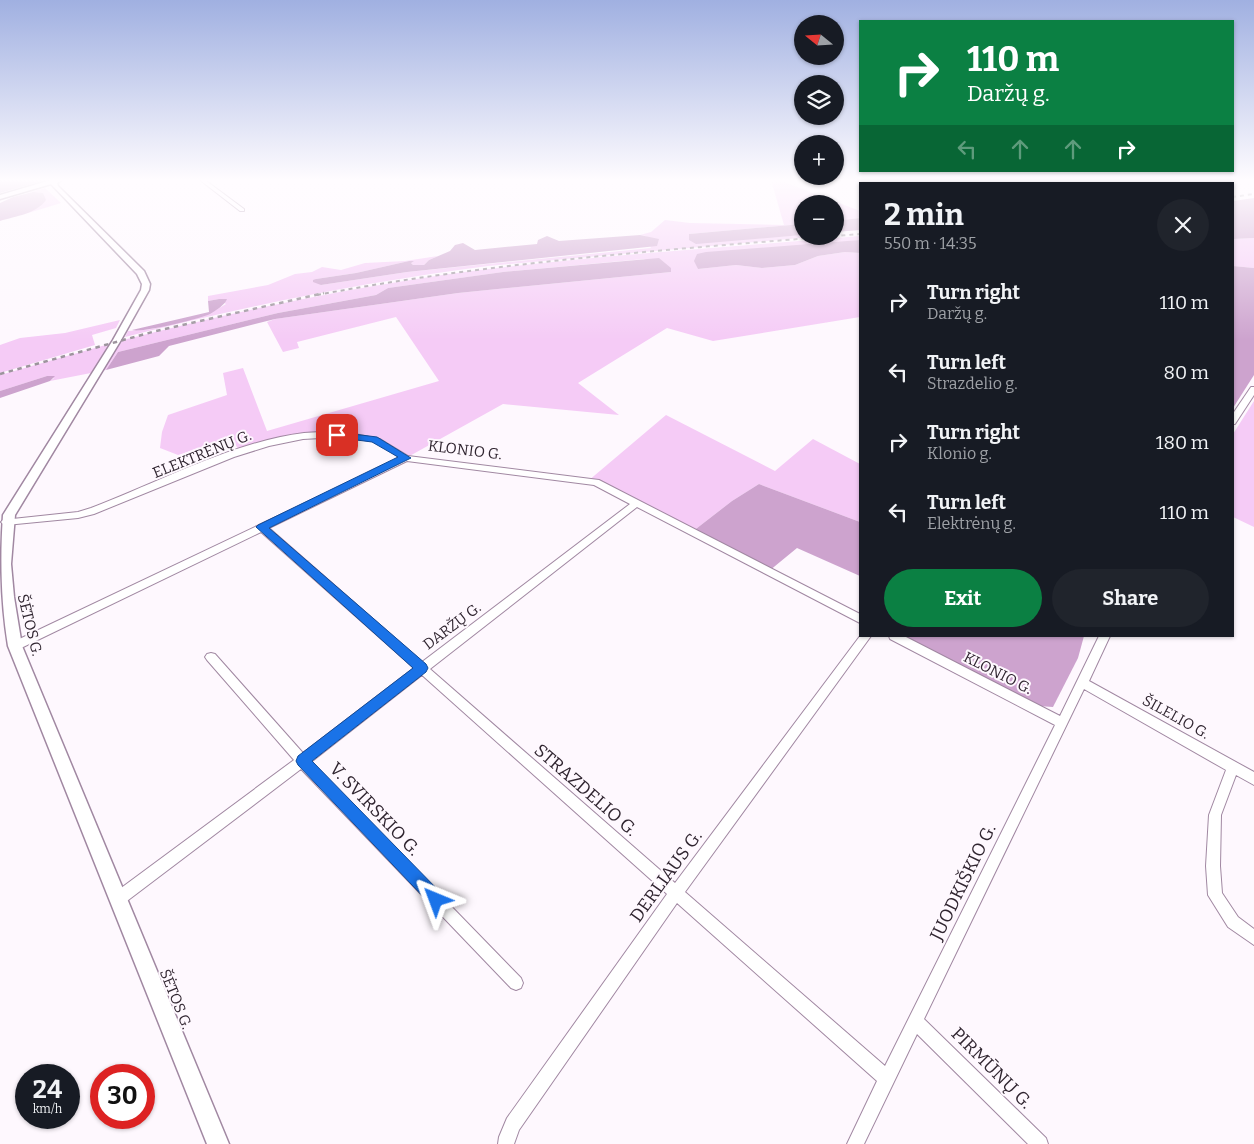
<!DOCTYPE html>
<html lang="en">
<head>
<meta charset="utf-8">
<style>
  :root { --surface:#171b24; --page:#20242c; --text:#f1f3f6; --muted:#9ea1a6; --accent:#0b8043 }
  body { margin:0; font-family:Bitter,serif; background:var(--page); color:var(--text); height:100vh; display:flex; flex-direction:column; font-size:19px; white-space:nowrap }
  * { box-sizing:border-box; margin:0 }
  p { font-size:16px; color:var(--muted) }
  .icon { flex:none; width:28px; height:28px; fill:none; stroke:currentColor; stroke-width:2; stroke-linecap:round; stroke-linejoin:round }
  .map { position:relative; flex:1; overflow:hidden }
  .side { position:absolute; left:859px; top:182px; width:375px; height:455px; display:flex; flex-direction:column; background:var(--surface); border-radius:0px; box-shadow:0 1px 4px #0004 }
  .side>* { flex:none }
  .guide { position:absolute; left:859px; top:20px; width:375px; height:152px; border-radius:0px; box-shadow:0 1px 4px #0004; background:#0b8043; color:#fff; overflow:hidden }
  .needle { width:32px; rotate:288deg }
  .controls { position:absolute; left:794px; top:15px; display:grid; gap:10px }
  .controls a { display:grid; place-items:center; width:50px; height:50px; border-radius:50%; background:var(--surface); box-shadow:0 1px 4px #0004; font-size:25px }
  .speed { position:absolute; left:15px; top:1064px; display:flex; gap:10px; font-size:25px; font-weight:700; text-align:center }
  .speed>* { display:grid; place-content:center; width:65px; height:65px; border-radius:50%; background:var(--surface); box-shadow:0 1px 4px #0004; line-height:1 }
  .speed small { font-size:12px; font-weight:400 }
  .speed .limit { border:8px solid #d22; background:#fff; color:#111 }
  .pin { position:absolute; display:grid; place-items:center; width:42px; height:42px; color:#fff; margin:-21px; border-radius:10px; box-shadow:0 2px 8px #0006 }
  .me { position:absolute; width:55px; margin:-28px; rotate:316deg; stroke-linejoin:round; filter:drop-shadow(0 0 4px #0008) }
  .turn { display:flex; align-items:center; gap:18px; height:105px; padding:0 25px; font-size:22px }
  .turn .icon { width:65px; height:65px; stroke-width:2.5 }
  .turn b { display:block; font-size:35px; line-height:42px }
  .lanes { display:flex; align-items:center; height:48px; padding:0 25px; background:#0003; justify-content:center; gap:25px; direction:ltr }
  .lanes .off { opacity:.35 }
  .round { display:grid; place-items:center; flex:none; width:52px; height:52px; border-radius:26px; background:var(--page) }
  .head { display:flex; align-items:center; justify-content:space-between; height:85px; padding:0 25px }
  h1 { font-size:30px; font-weight:700; line-height:38px }
  .action { display:flex; gap:10px; margin-top:auto; padding:10px 25px }
  .action a { flex:1; height:58px; border-radius:30px; background:var(--accent); color:#fff; font-size:20px; font-weight:700; line-height:58px; text-align:center }
  .action a+a { background:var(--page); color:var(--text) }
  ul { padding:0; list-style:none }
  li { display:flex; align-items:center; gap:15px; height:70px; padding:0 25px }
  li div { flex:1 }
  li b { display:block; font-size:19px }
  li em { font-style:normal }
  .map>svg:first-child { display:block }
  .green { fill:#f5cbf6 }
  .forest { fill:#cda3ce }
  .lines { fill:none; stroke-linecap:round; stroke-linejoin:round }
  .minor-casing { stroke:#a188a2; stroke-width:2 }
  .major-casing { stroke:#a188a2; stroke-width:3 }
  .minor { fill:#fff; fill-rule:evenodd }
  .major { fill:#fff; fill-rule:evenodd }
  .rail-far1 { stroke:#9d949d; stroke-width:2; stroke-dasharray:4 4; stroke-linecap:butt }
  .rail { stroke:#9d949d; stroke-width:2.5; stroke-dasharray:4.5 4.5; stroke-linecap:butt }
  .route { fill:#1a73e8; stroke:#114b97 }
  .labels { text-anchor:middle; dominant-baseline:central; stroke-width:4; stroke-linejoin:round; paint-order:stroke }
  .street-label { font-size:15px; fill:#302530; stroke:#fef8fe }
  .near-street-label { font-size:18px; fill:#302530; stroke:#fef8fe }
</style>
</head>
<body>
<div class="map">
<svg width="1254" height="1144" viewBox="0 0 1254 1144">
  <rect width="100%" height="100%" fill="#fef8fe"/>
  <g class="green">
    <path d="M771 180H779L860 211V218L835 221V204H802V224L689 234 730 240 802 235 822 236 488 266C365 282 245 306 125 337L128 331 152 329 211 313 226 304 219 299 208 301V296L268 285 295 274 312 272 322 267 341 270 365 263 405 261 438 256 429 260 424 265H413L409 261 356 273 316 279 321 285 407 272 651 248 646 236 640 235 651 232 665 220 690 223 784 225Z"/>
    <polygon points="45,188 61,203 25,214 41,206 33,192 26,193"/>
    <path d="M860 236V240L697 264 698 269 736 265 762 268 795 265 818 256 845 252 860 253V317L713 341 667 328 578 383 619 415 503 404 406 458 374 439 291 438 239 451 232 438 178 455 160 448 162 432 168 415 227 395 223 373 243 368 267 431 439 381 396 317 297 342 299 348 283 352 267 322 275 319 458 293 671 272 644 259 503 272 388 288 376 295 278 313 118 352 106 370 101 371 123 340C228 313 334 291 442 275 580 256 721 248 860 236Z"/>
    <polygon points="1254,238 1254,268 1233,266 1232,239"/>
    <polygon points="120,320 116,328 92,335 95,345 0,373 0,345 20,338 65,333"/>
    <polygon points="109,344 91,373 50,381 54,378 47,376 0,391 0,375"/>
    <polygon points="1254,401 1254,527 1233,517 1233,434"/>
    <polygon points="666,415 775,471 813,439 860,464 860,522 759,484 732,501 692,532 588,481"/>
  </g>
  <g class="forest">
    <polygon points="0,180 41,180 42,181 0,193"/>
    <path d="M33 192 43 193 46 200C36 214 16 216 0 221V203L13 197Z"/>
    <polygon points="1254,198 1254,238 1233,239 1233,201"/>
    <polygon points="860,218 860,230 835,232 835,221"/>
    <polygon points="802,224 802,235 696,244 689,240 689,234"/>
    <polygon points="640,235 659,239 657,246 407,272 321,285 313,282 313,280 316,279 356,273 409,261 414,261 411,263 413,265 424,265 429,260 450,251 455,245 463,243 475,250 537,244 538,240 547,236 559,241"/>
    <polygon points="860,240 860,253 845,252 818,256 795,265 762,268 736,265 698,269 694,261 697,254 706,252"/>
    <polygon points="659,258 671,268 671,272 458,293 275,319 169,346 159,356 106,370 118,352 278,313 376,295 388,288 503,272"/>
    <polygon points="1233,266 1254,268 1254,375 1233,408"/>
    <path d="M219 299H227C225 305 215 311 210 314 199 319 142 333 132 330L209 312 208 301Z"/>
    <polygon points="47,376 55,376 50,381 0,398 0,391"/>
    <polygon points="759,484 860,522 860,576 797,548 769,571 692,532 732,501"/>
    <polygon points="895,636 1084,636 1078,658 1053,707 1038,706"/>
  </g>
  <g class="lines">
    <g class="minor-casing">
      <g id="minor">
        <polygon points="200,180 205,180 244,209 244,211 240,211"/>
        <polygon points="1251,387 1254,387 1254,395 1235,424 1232,424 1232,415"/>
        <path d="M339 431 380 439 408 456 599 480 860 614V623L637 507 430 669 675 883 860 636H871L685 892 885 1066 1055 725 890 639 889 636H904L1060 716 1099 636H1110L1089 681 1254 772V785L1236 775 1221 815 1220 866 1222 893 1238 917 1254 929V945L1228 927 1208 895 1206 866 1209 815 1226 770 1084 689 924 1019 1046 1138 1048 1144H1028L917 1034 864 1144H847L877 1081 677 903 519 1130 514 1144H498L499 1137 507 1118 667 894 422 675 311 762 521 978 523 983 521 988 516 990 511 988 301 769 123 904 118 906 113 904 111 899 113 894 294 760 207 660 205 657 207 654 211 653 215 654 303 753 414 668 261 532 19 649 15 650 11 649 10 646 11 643 400 458 383 446 372 441 339 437 303 439 269 446 234 457 94 514 78 518 6 525 3 524 1 522 3 520 78 512 91 508C157 483 235 441 304 433 316 432 327 432 339 431ZM407 461 594 485 630 504 422 662 269 528Z"/>
      </g>
    </g>
    <g class="major-casing">
      <path id="major" d="M51 180H62L57 183 58 186 144 271 150 284 149 290 121 340 15 515 11 564 14 597 22 646 229 1144H207L8 646C1 603 0 558 3 515L113 340 141 290 142 284 137 274 51 184 0 199V195Z"/>
    </g>
    <use href="#minor" class="minor"/>
    <use href="#major" class="major"/>
    <g class="rail-far1">
      <polyline points="1232,197 1254,194"/>
      <path d="M317 295C497 261 678 249 860 234"/>
    </g>
    <polyline class="rail" points="0,374 156,331 324,293"/>
  </g>
  <linearGradient id="sky" x2="0" y2="1"><stop stop-color="#a0b0e1"/><stop offset="0.53" stop-color="#fffcff"/><stop offset="1" stop-color="#fffcff" stop-opacity="0"/></linearGradient>
  <rect width="1254" height="340" fill="url(#sky)"/>
  <polygon class="route" points="337,432 377,437 411,458 269,528 426,664 428,668 426,672 312,761 442,894 444,900 442,905 436,907 431,905 298,765 296,761 298,756 413,668 256,527 258,525 398,457 372,442 334,437 333,435"/>
  <g class="labels">
    <g class="street-label">
      <text transform="translate(465 450) rotate(7)">KLONIO G.</text>
      <text transform="translate(202 454) rotate(-22)">ELEKTRĖNŲ G.</text>
      <text transform="translate(30 625) rotate(76)">ŠĖTOS G.</text>
      <text transform="translate(452 626) rotate(-37)">DARŽŲ G.</text>
      <text transform="translate(998 673) rotate(27)">KLONIO G.</text>
      <text transform="translate(1176 717) rotate(29)">ŠILELIO G.</text>
      <text transform="translate(176 999) rotate(68)">ŠĖTOS G.</text>
    </g>
    <g class="near-street-label">
      <text transform="translate(586 790) rotate(41)">STRAZDELIO G.</text>
      <text transform="translate(375 809) rotate(46)">V. SVIRSKIO G.</text>
      <text transform="translate(666 876) rotate(-54)">DERLIAUS G.</text>
      <text transform="translate(963 882) rotate(-64)">JUODKIŠKIO G.</text>
      <text transform="translate(992 1068) rotate(45)">PIRMŪNŲ G.</text>
    </g>
  </g>
</svg>
<div class="controls">
<a><svg class="needle" viewBox="-14 -14 28 28"><path d="M0-13l5 13h-10z" fill="#e53935"/><path d="M0 13l5-13h-10z" fill="#9ea1a6"/></svg></a>
<a><svg class="icon" aria-label="layers" viewBox="0 0 24 24"><path d="M12 4l9 5-9 5-9-5zM3 14l9 5 9-5"/></svg></a>
<a>+</a>
<a>−</a>
</div>
<div class="speed"><div>24<small>km/h</small></div><div class="limit">30</div></div>
<div class="pin" style="left:337px;top:435px;background:#d93025"><svg class="icon" aria-label="arrive" viewBox="0 0 24 24"><path d="M6 21V4h12l-3 4 3 4H6"/></svg></div>
<svg class="me" style="left:436px;top:900px" viewBox="-20 -20 40 40"><path d="M0-17L14 15 0 8-14 15z" fill="#1a73e8" stroke="#fff" stroke-width="4"/></svg>
<div class="guide">
<div class="turn"><svg class="icon" aria-label="right" viewBox="0 0 24 24"><path d="M7 20v-9h11M14 6l5 5-5 5"/></svg><div><b>110 m</b>Daržų g.</div></div>
<div class="lanes"><svg class="icon off" aria-label="left" viewBox="0 0 24 24"><path d="M17 20v-9H6M10 6l-5 5 5 5"/></svg><svg class="icon off" aria-label="ahead" viewBox="0 0 24 24"><path d="M12 20V5M6 11l6-6 6 6"/></svg><svg class="icon off" aria-label="ahead" viewBox="0 0 24 24"><path d="M12 20V5M6 11l6-6 6 6"/></svg><svg class="icon" aria-label="right" viewBox="0 0 24 24"><path d="M7 20v-9h11M14 6l5 5-5 5"/></svg></div>
</div>
<section class="side">
<div class="head"><div><h1>2 min</h1><p>550 m · 14:35</p></div><a class="round"><svg class="icon" aria-label="close" viewBox="0 0 24 24"><path d="M6 6l12 12M18 6L6 18"/></svg></a></div>
<ul>
<li><svg class="icon" aria-label="right" viewBox="0 0 24 24"><path d="M7 20v-9h11M14 6l5 5-5 5"/></svg><div><b>Turn right</b><p>Daržų g.</p></div><em>110 m</em></li>
<li><svg class="icon" aria-label="left" viewBox="0 0 24 24"><path d="M17 20v-9H6M10 6l-5 5 5 5"/></svg><div><b>Turn left</b><p>Strazdelio g.</p></div><em>80 m</em></li>
<li><svg class="icon" aria-label="right" viewBox="0 0 24 24"><path d="M7 20v-9h11M14 6l5 5-5 5"/></svg><div><b>Turn right</b><p>Klonio g.</p></div><em>180 m</em></li>
<li><svg class="icon" aria-label="left" viewBox="0 0 24 24"><path d="M17 20v-9H6M10 6l-5 5 5 5"/></svg><div><b>Turn left</b><p>Elektrėnų g.</p></div><em>110 m</em></li>
</ul>
<div class="action"><a>Exit</a><a>Share</a></div>
</section>
</div>
</body>
</html>
